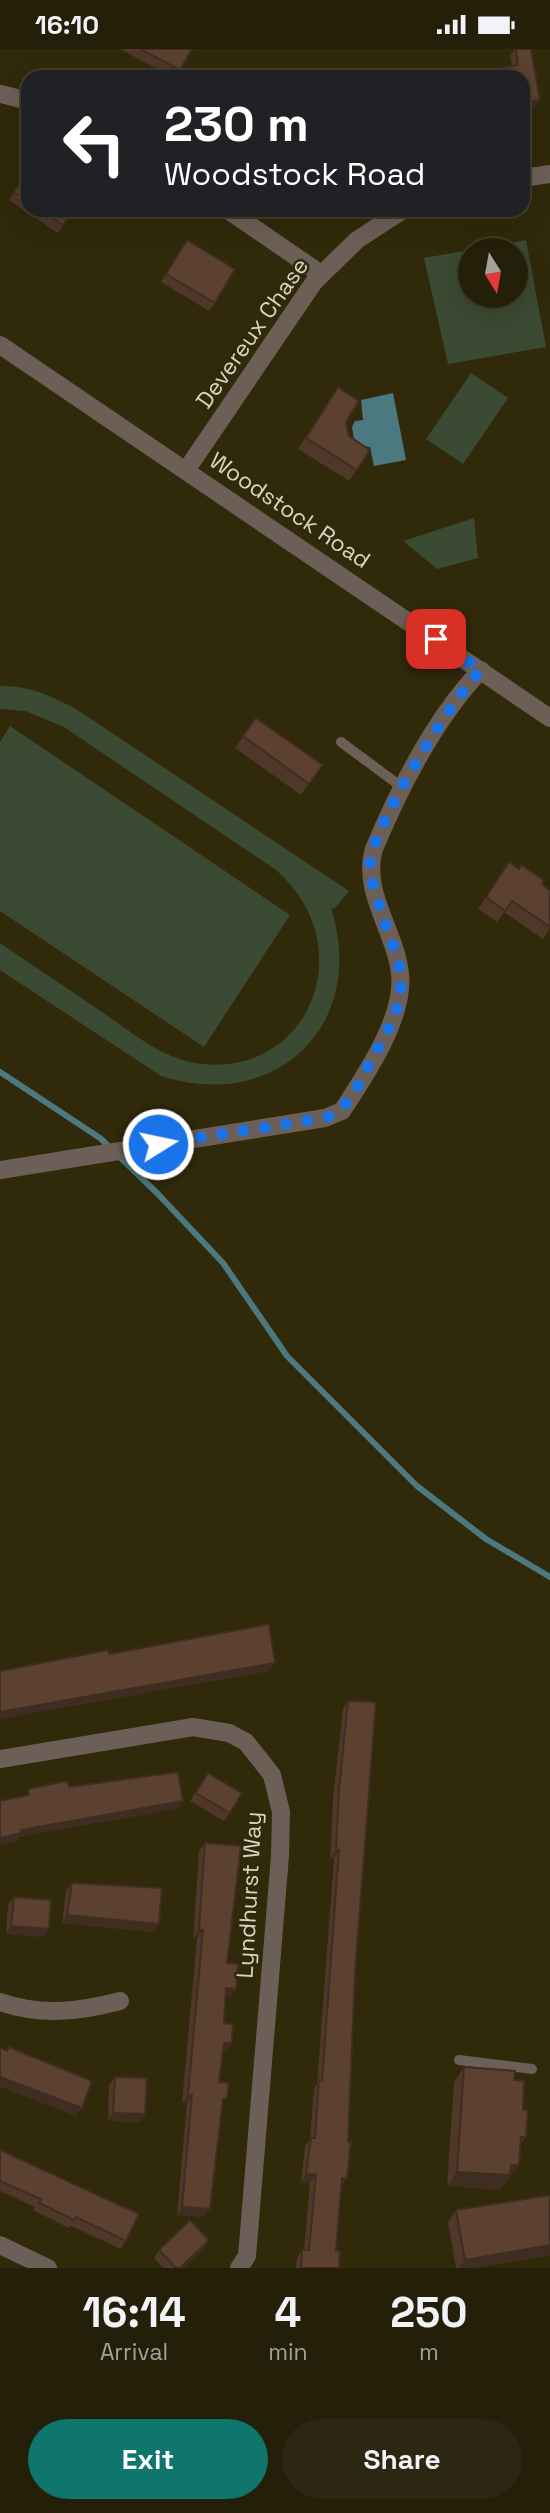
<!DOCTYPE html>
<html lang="en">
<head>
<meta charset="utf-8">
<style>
  :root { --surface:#241f08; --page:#2c2712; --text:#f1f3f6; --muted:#a3a29c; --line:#413d29; --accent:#0f766e }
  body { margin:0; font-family:"Space Grotesk",sans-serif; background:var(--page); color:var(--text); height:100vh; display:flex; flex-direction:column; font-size:26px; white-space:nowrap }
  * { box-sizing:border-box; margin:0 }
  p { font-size:23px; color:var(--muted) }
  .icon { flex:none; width:38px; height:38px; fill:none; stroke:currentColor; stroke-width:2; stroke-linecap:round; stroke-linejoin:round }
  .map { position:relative; height:2219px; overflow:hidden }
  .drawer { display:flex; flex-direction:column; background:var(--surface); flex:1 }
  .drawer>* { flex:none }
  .banner { position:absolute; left:21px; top:21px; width:509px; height:147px; border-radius:21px; box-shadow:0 7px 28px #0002,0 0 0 2px var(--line); background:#202124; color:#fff; overflow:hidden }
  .needle { width:46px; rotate:169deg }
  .fabs { position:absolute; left:458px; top:189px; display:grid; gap:14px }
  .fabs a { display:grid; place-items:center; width:70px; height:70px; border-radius:50%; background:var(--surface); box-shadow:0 7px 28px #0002,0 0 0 2px var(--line); font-size:35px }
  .pin { position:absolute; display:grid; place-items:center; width:60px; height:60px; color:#fff; margin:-30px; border-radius:14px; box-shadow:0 4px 10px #0006 }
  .me { position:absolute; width:77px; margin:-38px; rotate:80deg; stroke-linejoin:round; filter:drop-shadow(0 0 5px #0008) }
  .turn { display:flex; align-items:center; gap:24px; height:147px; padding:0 28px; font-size:32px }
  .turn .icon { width:91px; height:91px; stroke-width:2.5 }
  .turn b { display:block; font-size:49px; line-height:60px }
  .eta { display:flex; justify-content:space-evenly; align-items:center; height:119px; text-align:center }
  .eta b { font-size:42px; font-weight:700; line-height:49px }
  .cta { display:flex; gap:14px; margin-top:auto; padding:14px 28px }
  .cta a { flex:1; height:80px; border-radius:42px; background:var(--accent); color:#fff; font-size:28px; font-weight:700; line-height:80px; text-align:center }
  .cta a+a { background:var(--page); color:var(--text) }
  .status { display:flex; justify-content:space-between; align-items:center; height:49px; padding:0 35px; background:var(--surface); direction:ltr }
  .status svg { height:19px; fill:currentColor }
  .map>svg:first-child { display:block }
  .green { fill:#3b4a32; fill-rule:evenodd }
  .water { fill:#4c787f }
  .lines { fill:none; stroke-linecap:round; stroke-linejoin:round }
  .stream { stroke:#4c787f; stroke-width:6 }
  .service { stroke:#6c5f57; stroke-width:10 }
  .minor { stroke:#6c5f57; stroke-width:18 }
  .tertiary { stroke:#6c5f57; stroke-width:18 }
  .wall { fill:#4f3729 }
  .shaded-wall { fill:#402d22 }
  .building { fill:#5c4030; stroke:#402d22; stroke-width:2 }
  .route { stroke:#1a73e8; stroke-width:12; stroke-dasharray:0 21.6 }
  .labels { text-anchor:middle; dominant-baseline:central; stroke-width:5; stroke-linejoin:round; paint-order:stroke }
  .street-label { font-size:23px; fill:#d8d4c3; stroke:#30290a }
</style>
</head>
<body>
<div class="status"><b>16:10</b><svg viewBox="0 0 49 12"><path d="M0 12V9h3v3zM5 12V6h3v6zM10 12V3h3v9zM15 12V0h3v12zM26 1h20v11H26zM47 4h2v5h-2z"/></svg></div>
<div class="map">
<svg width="550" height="2219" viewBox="0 0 550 2219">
  <rect width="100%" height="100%" fill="#30290a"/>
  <g class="green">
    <path d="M526 191 546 298 448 315 424 209ZM471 201H516V247H471Z"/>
    <polygon points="471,324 508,349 463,415 426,390"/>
    <polygon points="474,469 478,509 437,520 403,492"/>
    <path d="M0 637C28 636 52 647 76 660L349 842 334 860 331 859C368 975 277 1064 161 1027L0 921V894C34 917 68 940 102 963 130 982 160 1008 195 1014 308 1032 364 898 276 821L64 678 25 662 0 660Z"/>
    <polygon points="10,677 290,866 204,998 0,862 0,693"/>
  </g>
  <polygon class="water" points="393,344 406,411 374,417 370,398 355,396 352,378 355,372 363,371 361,351"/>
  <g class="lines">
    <polyline class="stream" points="0,1023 100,1089 157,1144 223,1214 287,1307 417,1437 486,1490 550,1528"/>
    <g class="service">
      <polyline points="341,693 403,739"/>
      <polyline points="459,2011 532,2020"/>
    </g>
    <g class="minor">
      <polyline points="1,45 28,52"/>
      <polyline points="523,129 550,125"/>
      <polyline points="228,161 321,225"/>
      <polyline points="187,420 314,233 357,191 403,161"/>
      <path d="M0 1121 325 1069 342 1062C365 1027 405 968 400 925 396 883 361 843 374 800 400 738 434 670 481 621"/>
      <polyline points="0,1710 193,1678 229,1684 246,1693 272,1726 281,1763 280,1807 247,2207 239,2219"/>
      <path d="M0 1953C41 1967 78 1963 120 1952"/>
      <polyline points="0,2196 48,2219"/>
    </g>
    <polyline class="tertiary" points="0,296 550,669"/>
  </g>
  <g class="wall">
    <polygon points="120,0 192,0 176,28 172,28"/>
    <polygon points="515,0 531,0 540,51 534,58 523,28 476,28 481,22 512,17 510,7"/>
    <polygon points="28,124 28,161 74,161 58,184 9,151"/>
    <polygon points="187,191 215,254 209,262 161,233"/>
    <polygon points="338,338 349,387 370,401 349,432 298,400"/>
    <polygon points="256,669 323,716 301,746 235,699"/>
    <polygon points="509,813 550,842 550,879 543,890 504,863 497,873 478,860"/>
    <polygon points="348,1652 355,1924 336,2202 339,2219 296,2219 297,2209 302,2201 304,2201 310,2134 301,2133 305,2097 310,2090 314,2039 317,2035 334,1809 330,1809 333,1749 343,1660"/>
    <polygon points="208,1724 230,1764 224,1772 190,1752"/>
    <polygon points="205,1794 227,1914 231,1948 226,1947 224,1974 226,2002 223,2002 219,2033 222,2058 204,2168 177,2166 187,2054 182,2054 197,1889 193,1889 199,1802"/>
    <polygon points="72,1834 153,1883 62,1874 66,1842"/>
    <polygon points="14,1848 44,1888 6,1885 8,1856"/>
    <polygon points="464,2018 514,2031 523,2061 526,2088 520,2096 519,2116 500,2141 447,2137 454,2033"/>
    <polygon points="115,2028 145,2065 140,2073 108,2072 109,2036"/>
    <polygon points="0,2101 126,2192 121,2200 71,2177 69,2179 33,2161 35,2158 0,2142"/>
    <polygon points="550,2146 550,2206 474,2219 456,2219 448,2173 456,2161"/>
    <polygon points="204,2199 183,2219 163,2219 154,2209 159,2201"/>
  </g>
  <g class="shaded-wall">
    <polygon points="540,51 534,58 523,60 523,53"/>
    <polygon points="275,1614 270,1622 0,1670 0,1663"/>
    <polygon points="183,1752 177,1760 19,1788 17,1792 0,1796 0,1789 21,1781"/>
    <polygon points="336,1801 339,1801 334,1809 330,1809"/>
    <polygon points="67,1866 159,1875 153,1883 62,1874"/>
    <polygon points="11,1877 49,1880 44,1888 6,1885"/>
    <polygon points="199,1881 203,1881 197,1889 193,1889"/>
    <polygon points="226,1939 236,1940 231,1948 221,1947"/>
    <polygon points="224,1994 232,1994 226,2002 218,2001"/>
    <polygon points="0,2028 82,2059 76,2067 0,2038"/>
    <polygon points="188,2046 192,2046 187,2054 182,2054"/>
    <polygon points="113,2064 145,2065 140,2073 108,2072"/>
    <polygon points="511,2116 519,2116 500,2141 447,2137 457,2123"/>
    <polygon points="306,2125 316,2126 310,2134 301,2133"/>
    <polygon points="342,2129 347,2130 341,2138"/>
    <polygon points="182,2158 210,2160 204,2168 177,2166"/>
    <polygon points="209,2191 204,2199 183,2219 180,2219"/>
    <polygon points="550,2196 550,2206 474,2219 459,2219 465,2211"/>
  </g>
  <g class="building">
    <polygon points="140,0 192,0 180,21"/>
    <polygon points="516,0 531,0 540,51 523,53 523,28 482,28 481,22 518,16"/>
    <polygon points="28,124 28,152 14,143"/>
    <polygon points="41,161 74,161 63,176"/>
    <polygon points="187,191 235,220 215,254 166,225"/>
    <polygon points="338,338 359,352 346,373 349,387 370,401 357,421 306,389"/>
    <polygon points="256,669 323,716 309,735 243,687"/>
    <polygon points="509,813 519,820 521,816 544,831 542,835 550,842 550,878 512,852 505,862 486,848"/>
    <polygon points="269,1575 275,1614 0,1663 0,1622 108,1601 109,1605"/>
    <polygon points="348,1652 376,1653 355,1924 348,2093 351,2093 347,2130 342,2129 336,2202 340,2202 339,2219 301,2219 302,2201 309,2201 316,2126 306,2125 311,2089 315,2089 319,2031 322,2032 339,1801 336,1801 339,1741"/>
    <polygon points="178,1723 183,1752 21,1781 22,1784 0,1789 0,1752 29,1746 28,1740 67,1732 69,1738"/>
    <polygon points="208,1724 242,1744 230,1764 196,1744"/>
    <polygon points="205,1794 241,1797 227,1914 238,1915 236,1940 226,1939 224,1974 233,1975 232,1994 224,1994 219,2033 229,2034 227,2050 223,2050 210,2160 182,2158 192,2046 188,2046 203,1881 199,1881"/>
    <polygon points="72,1834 162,1839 159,1875 67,1866"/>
    <polygon points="14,1848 51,1851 49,1880 11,1877"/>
    <polygon points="9,1998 92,2032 82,2059 0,2028 0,1999 7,2002"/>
    <polygon points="464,2018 515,2022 514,2031 524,2032 523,2061 528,2061 526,2088 521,2088 519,2116 511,2116 510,2126 457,2123"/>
    <polygon points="115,2028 147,2029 145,2065 113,2064"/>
    <polygon points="0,2101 139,2165 126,2192 76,2168 74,2171 39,2154 41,2150 0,2132"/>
    <polygon points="550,2146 550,2196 465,2211 456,2161"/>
    <polygon points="190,2171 209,2191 180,2219 176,2219 159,2201"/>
  </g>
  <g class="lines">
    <path class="route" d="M158 1095 325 1069C349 1059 357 1039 368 1017 383 988 406 958 400 923 398 905 388 885 383 867 378 851 370 833 370 815 372 777 452 650 481 621L436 590"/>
  </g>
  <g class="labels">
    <g class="street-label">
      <text transform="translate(252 284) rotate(-55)">Devereux Chase</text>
      <text transform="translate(290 461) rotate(34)">Woodstock Road</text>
      <text transform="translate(249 1846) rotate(-87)">Lyndhurst Way</text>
    </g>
  </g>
</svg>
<div class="fabs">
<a><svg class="needle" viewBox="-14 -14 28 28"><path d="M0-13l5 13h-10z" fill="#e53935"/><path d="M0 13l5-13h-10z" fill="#a3a29c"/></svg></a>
</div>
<div class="pin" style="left:436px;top:590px;background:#d93025"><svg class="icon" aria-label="arrive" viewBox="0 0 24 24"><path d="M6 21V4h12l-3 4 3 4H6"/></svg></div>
<svg class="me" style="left:158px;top:1095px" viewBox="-20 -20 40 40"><circle r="17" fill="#1a73e8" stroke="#fff" stroke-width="3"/><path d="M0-11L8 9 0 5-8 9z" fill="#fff"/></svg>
<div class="banner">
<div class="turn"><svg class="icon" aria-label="left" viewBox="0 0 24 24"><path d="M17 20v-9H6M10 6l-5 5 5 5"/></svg><div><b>230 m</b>Woodstock Road</div></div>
</div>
</div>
<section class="drawer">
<div class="eta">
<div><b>16:14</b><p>Arrival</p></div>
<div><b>4</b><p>min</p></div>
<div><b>250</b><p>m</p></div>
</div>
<div class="cta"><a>Exit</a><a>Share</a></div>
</section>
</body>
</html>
